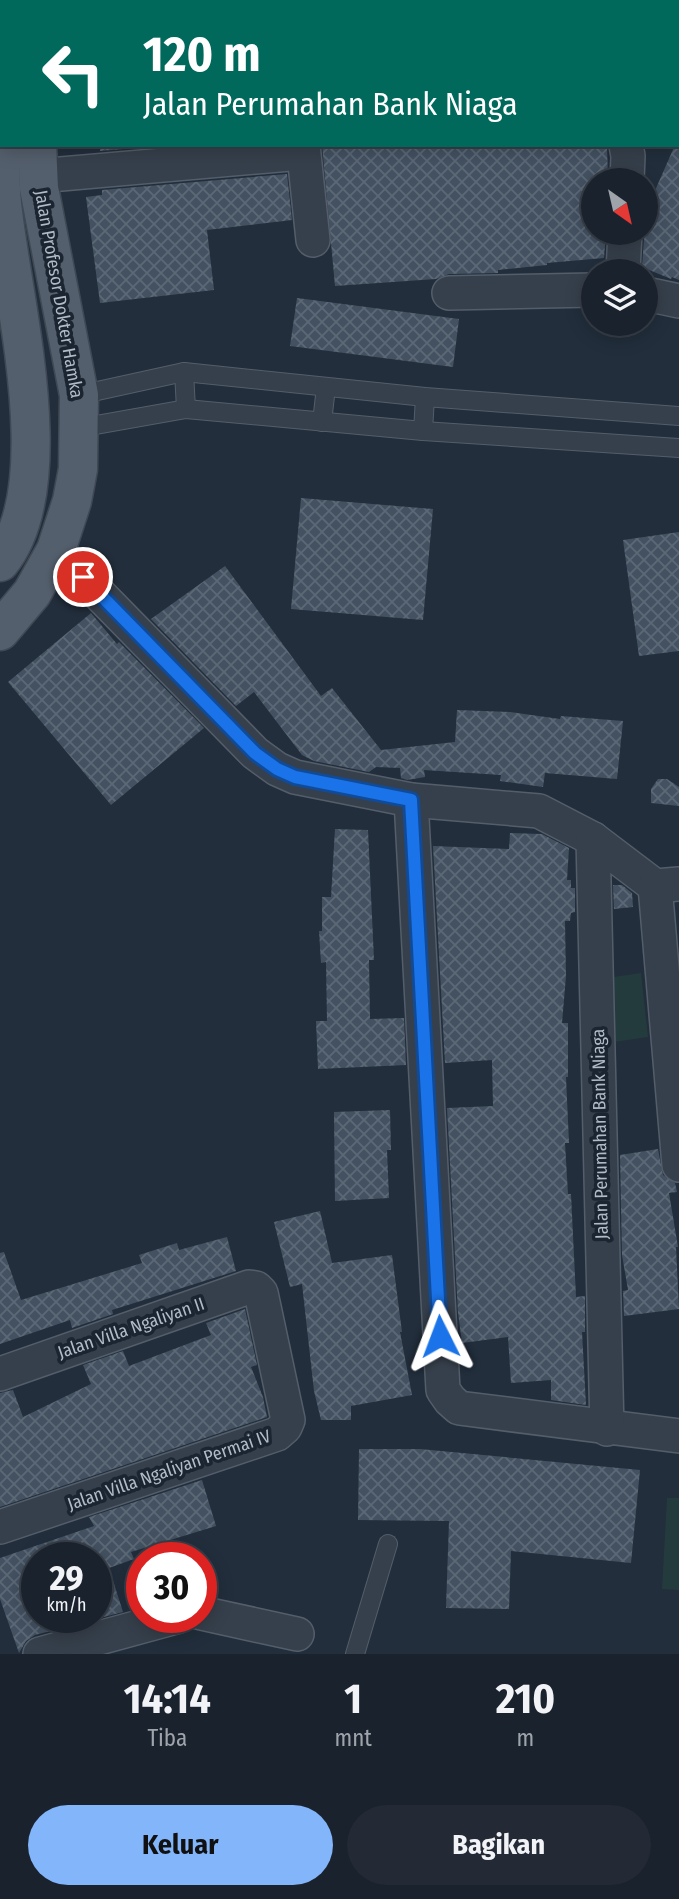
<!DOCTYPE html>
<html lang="id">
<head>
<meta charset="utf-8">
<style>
  :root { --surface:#1a222d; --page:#232a35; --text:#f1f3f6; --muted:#9fa4aa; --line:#383f49; --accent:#83b5fb }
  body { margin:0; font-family:"Fira Sans Condensed",sans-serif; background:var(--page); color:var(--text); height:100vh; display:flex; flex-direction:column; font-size:26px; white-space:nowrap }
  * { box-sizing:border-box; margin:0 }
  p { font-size:23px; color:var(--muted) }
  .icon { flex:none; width:38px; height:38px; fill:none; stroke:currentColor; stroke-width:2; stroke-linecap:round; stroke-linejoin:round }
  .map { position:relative; height:1654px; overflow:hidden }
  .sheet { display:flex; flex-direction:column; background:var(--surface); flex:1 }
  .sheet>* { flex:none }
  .top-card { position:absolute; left:0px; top:0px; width:679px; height:147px; box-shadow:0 4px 18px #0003,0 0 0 2px var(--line); background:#00695c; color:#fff; overflow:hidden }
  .needle { width:46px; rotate:146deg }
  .buttons { position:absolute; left:581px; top:168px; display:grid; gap:14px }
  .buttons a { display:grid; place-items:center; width:77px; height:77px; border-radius:50%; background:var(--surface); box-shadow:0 4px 18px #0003,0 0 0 2px var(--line); font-size:35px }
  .speed { position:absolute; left:21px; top:1542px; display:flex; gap:14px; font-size:35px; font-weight:700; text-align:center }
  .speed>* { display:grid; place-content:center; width:91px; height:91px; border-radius:50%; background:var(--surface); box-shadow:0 4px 18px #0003,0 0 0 2px var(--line); line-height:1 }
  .speed small { font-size:18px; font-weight:400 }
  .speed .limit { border:10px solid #d22; background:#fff; color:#111 }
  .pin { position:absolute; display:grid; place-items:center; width:60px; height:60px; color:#fff; margin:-30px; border:4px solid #fff; border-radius:50%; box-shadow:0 2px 7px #0007 }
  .me { position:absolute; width:77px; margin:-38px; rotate:357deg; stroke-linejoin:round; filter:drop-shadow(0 0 5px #0008) }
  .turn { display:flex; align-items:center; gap:24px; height:147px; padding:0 28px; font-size:32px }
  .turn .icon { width:91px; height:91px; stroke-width:2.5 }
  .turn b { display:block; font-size:49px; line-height:60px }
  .eta { display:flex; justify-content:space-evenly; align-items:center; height:119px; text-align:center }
  .eta b { font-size:42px; font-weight:700; line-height:49px }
  .button { display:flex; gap:14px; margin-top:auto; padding:14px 28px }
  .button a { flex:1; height:80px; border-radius:42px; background:var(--accent); color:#111; font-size:28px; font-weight:700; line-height:80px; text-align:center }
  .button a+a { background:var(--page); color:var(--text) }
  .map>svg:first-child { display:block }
  .pitch { fill:#243b3d }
  .building { fill:url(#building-cross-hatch); fill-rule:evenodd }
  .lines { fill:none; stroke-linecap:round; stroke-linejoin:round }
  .lane-casing { stroke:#545e6a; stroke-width:20 }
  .street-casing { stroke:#545e6a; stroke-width:36 }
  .primary-casing { stroke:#3f4955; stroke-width:41 }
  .lane { stroke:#36404c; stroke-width:18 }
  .street { stroke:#36404c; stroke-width:33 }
  .primary { stroke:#545f6d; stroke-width:38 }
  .route-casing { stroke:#114b97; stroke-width:18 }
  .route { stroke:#1a73e8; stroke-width:12 }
  .labels { text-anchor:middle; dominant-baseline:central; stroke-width:7; stroke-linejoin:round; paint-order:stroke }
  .street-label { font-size:18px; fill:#b1bbc8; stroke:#1b2531 }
</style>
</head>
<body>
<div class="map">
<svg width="679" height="1654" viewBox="0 0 679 1654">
  <defs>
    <pattern id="building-cross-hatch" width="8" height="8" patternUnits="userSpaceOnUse" patternTransform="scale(1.75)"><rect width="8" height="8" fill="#435161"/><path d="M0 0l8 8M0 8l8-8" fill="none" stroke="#5c6876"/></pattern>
  </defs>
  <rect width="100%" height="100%" fill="#222e3c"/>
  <g class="pitch">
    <polygon points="641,973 648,1037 614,1042 607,978"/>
    <polygon points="667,1498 679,1498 679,1590 662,1589"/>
  </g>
  <g class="building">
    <polygon points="679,135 679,280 672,277 671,279 642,267 646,211 675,145 677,145"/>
    <polygon points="100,145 169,145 100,151"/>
    <polygon points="322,145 607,145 608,180 593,180 593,233 606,233 604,258 547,263 547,265 498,270 498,273 449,274 436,279 335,286"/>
    <polygon points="287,174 292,220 207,230 214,290 100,303 86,197 102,195 102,190"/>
    <polygon points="297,298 459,319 453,367 290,346"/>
    <polygon points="301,498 433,509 423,620 291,609"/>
    <polygon points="679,532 679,651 639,656 623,540"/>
    <polygon points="225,566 321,696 332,688 381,750 455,742 457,710 510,712 560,719 561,716 623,721 617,779 545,773 543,787 500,781 501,775 424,770 425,777 407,780 401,778 400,768 376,767 369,772 314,761 302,755 254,692 236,706 151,619"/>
    <polygon points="91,613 117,644 119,642 204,728 111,805 8,682"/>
    <polygon points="658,779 667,779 679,787 679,806 651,803 651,789"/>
    <polygon points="335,829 368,830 374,960 369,960 370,1019 404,1018 406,1065 318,1069 316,1021 327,1021 326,962 321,963 319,931 322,931 322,897 331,897"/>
    <polygon points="510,833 542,834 569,848 567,880 571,880 571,888 575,888 575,912 571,913 570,921 565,921 566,976 562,1023 568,1023 568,1077 566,1077 569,1143 565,1143 568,1194 571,1194 576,1297 585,1296 585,1332 582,1332 586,1405 551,1400 551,1380 511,1383 508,1337 462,1343 458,1313 447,1108 493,1106 492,1060 445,1063 433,846 509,849"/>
    <polygon points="613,885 622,885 632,893 633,907 614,909"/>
    <polygon points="390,1110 391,1150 387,1150 389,1198 335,1201 334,1112"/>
    <polygon points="658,1149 663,1175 675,1183 677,1192 669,1193 678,1247 676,1247 679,1309 624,1316 623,1291 628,1290 622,1255 620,1155"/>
    <polygon points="320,1211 332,1263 392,1255 402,1332 400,1332 412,1395 351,1406 351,1420 321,1420 314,1391 302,1284 290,1287 274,1222"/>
    <polygon points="227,1237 236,1271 112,1310 113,1314 72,1328 70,1320 0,1344 0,1253 4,1252 21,1300 142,1263 139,1255 177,1243 179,1250"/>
    <polygon points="245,1309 257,1365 251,1367 263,1397 267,1417 0,1507 0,1393 13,1390 23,1417 91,1384 83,1365 123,1351 129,1366 211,1335 206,1323"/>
    <polygon points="359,1449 420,1449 640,1470 631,1563 511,1551 509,1609 446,1608 449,1521 358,1520"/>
    <path d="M202 1480 216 1526 131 1552 134 1559 109 1568 123 1612 35 1635 26 1641 19 1653 0 1599V1558L94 1526 89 1517ZM37 1558H96V1617H37Z"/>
  </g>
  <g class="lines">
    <g class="lane-casing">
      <g id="lane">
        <polyline points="184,372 186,409"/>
        <polyline points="79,395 184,372 425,397 679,416"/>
        <polyline points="322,422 326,387"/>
        <polyline points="79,428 186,409 423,431 679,448"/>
        <polyline points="423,431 425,397"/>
        <polyline points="355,1654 388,1544"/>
      </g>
    </g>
    <g class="street-casing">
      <g id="street">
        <polyline points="596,0 597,2"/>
        <polyline points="677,14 679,13"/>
        <polyline points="303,145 313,240"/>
        <polyline points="626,145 628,156 627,180"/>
        <polyline points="38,176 302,153"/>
        <polyline points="623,271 625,233"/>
        <polyline points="449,293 593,290"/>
        <polyline points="646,294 679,301"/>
        <polyline points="56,550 255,753 277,769 295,777 411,800 539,811 593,839 655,886 679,884"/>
        <polyline points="411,800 443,1390 450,1400 459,1408 679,1436"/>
        <polyline points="593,839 607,1429"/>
        <polyline points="655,886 679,1165"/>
        <polyline points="0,1374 249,1287 256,1288 261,1293 288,1420 285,1427 277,1434 0,1527"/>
        <polyline points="201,1613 297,1634"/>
        <polyline points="40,1654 176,1617"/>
      </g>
    </g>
    <g class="primary-casing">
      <g id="primary">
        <polyline points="45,2 45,0"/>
        <polyline points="0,32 2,17"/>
        <path d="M0 150C1 168 0 186 2 203 11 296 63 485 0 562"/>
        <polyline points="0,631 32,593 56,550 72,501 78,469 79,395 39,188 37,145"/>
      </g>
    </g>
    <use href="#lane" class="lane"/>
    <use href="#street" class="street"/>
    <use href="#primary" class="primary"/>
  </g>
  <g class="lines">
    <g class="route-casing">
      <polyline id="route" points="83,577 255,753 277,769 295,777 411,800 440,1336"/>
    </g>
    <use href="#route" class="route"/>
  </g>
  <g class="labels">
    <g class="street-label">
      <text transform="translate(59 294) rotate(80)">Jalan Profesor Dokter Hamka</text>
      <text transform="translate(600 1134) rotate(-91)">Jalan Perumahan Bank Niaga</text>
      <text transform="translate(131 1328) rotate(-19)">Jalan Villa Ngaliyan II</text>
      <text transform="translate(169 1470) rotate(-19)">Jalan Villa Ngaliyan Permai IV</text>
    </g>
  </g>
</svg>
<div class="buttons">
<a><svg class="needle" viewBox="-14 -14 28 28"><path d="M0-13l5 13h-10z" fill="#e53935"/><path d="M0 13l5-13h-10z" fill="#9fa4aa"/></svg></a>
<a><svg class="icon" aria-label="layers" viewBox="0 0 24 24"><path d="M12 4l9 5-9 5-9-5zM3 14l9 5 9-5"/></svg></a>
</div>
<div class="speed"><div>29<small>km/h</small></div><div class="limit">30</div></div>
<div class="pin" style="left:83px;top:577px;background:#d93025"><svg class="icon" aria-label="arrive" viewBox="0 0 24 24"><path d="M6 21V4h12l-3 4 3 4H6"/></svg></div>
<svg class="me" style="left:440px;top:1336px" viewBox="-20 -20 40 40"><path d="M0-17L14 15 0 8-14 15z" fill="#1a73e8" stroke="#fff" stroke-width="4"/></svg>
<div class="top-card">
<div class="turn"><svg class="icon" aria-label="left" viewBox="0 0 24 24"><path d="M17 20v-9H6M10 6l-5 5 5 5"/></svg><div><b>120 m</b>Jalan Perumahan Bank Niaga</div></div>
</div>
</div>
<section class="sheet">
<div class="eta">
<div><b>14:14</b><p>Tiba</p></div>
<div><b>1</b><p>mnt</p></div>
<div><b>210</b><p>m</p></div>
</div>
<div class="button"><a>Keluar</a><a>Bagikan</a></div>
</section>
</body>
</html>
